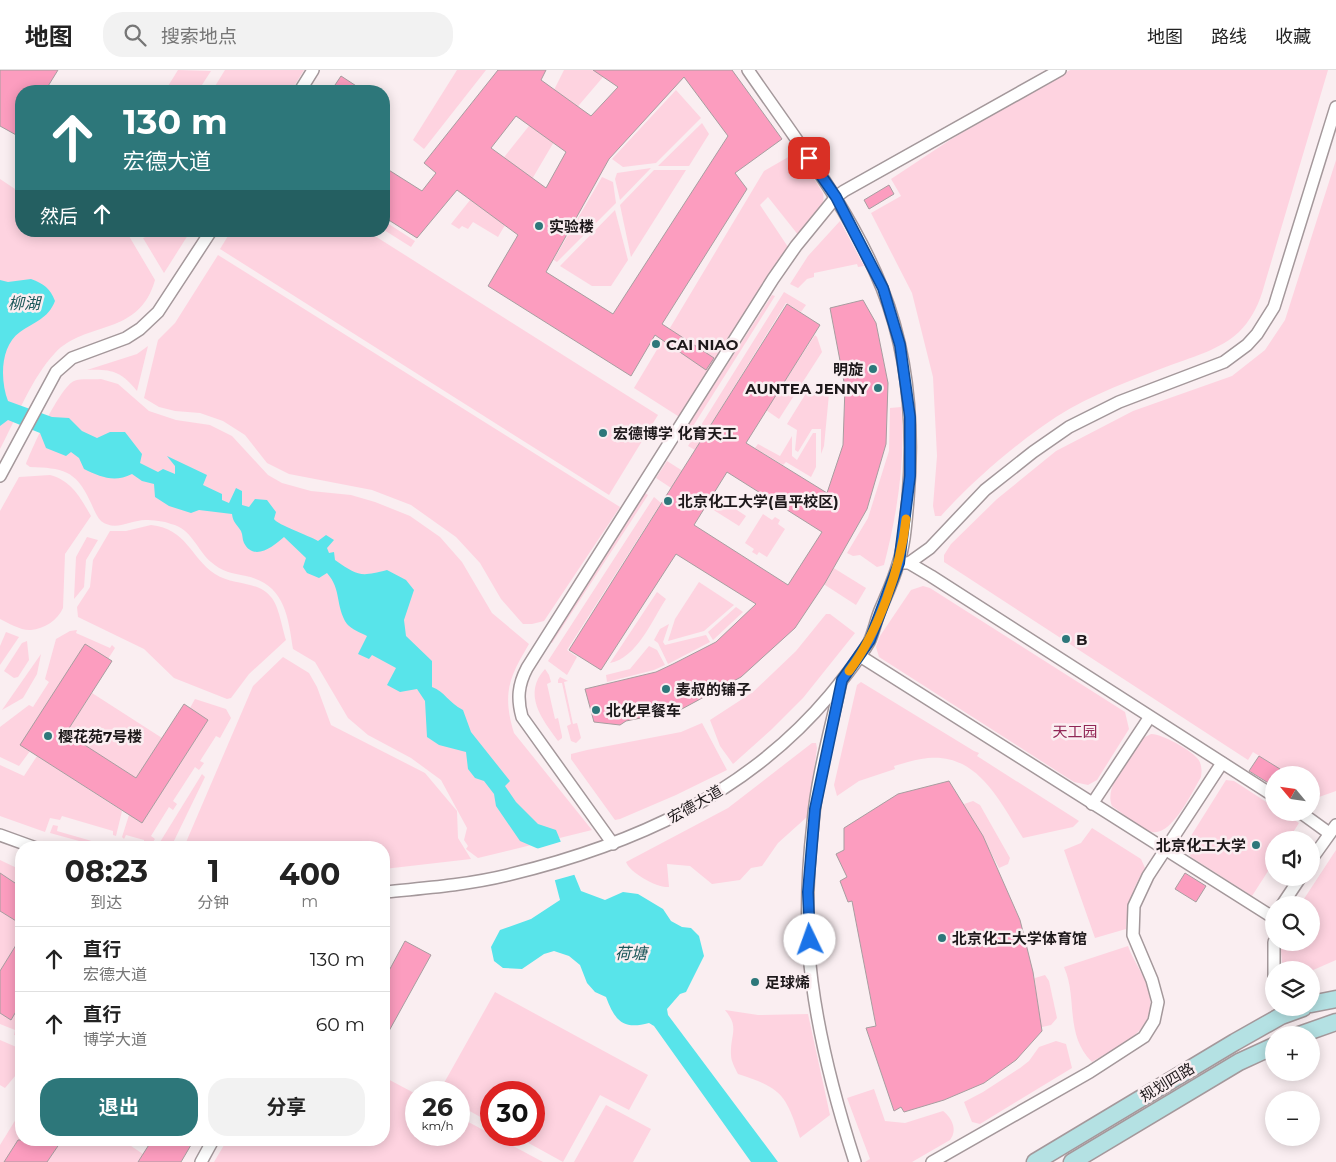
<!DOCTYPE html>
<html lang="zh">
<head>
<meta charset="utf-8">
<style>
  :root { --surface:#fff; --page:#f2f2f2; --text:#222; --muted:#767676; --line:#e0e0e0; --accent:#2d777a }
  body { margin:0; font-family:Montserrat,"Noto Sans SC",sans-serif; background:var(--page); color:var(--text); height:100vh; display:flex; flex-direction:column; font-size:19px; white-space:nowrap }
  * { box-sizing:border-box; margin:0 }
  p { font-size:16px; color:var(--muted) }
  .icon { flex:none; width:28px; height:28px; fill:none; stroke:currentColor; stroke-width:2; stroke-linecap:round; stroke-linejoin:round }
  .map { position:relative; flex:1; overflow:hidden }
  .panel { position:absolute; left:15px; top:771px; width:375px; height:305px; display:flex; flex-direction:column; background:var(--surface); border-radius:20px; box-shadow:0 2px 12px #0003 }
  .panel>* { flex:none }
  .banner { position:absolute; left:15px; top:15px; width:375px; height:152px; border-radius:20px; box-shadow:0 2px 12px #0003; background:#2d777a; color:#fff; overflow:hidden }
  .needle { width:32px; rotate:299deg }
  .controls { position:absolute; left:1265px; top:696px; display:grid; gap:10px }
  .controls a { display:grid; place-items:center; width:55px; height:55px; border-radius:50%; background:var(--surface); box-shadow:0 2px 12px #0003; font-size:25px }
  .speed { position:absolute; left:405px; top:1011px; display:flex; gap:10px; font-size:25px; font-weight:700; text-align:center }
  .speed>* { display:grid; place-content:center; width:65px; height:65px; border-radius:50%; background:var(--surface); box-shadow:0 2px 12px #0003; line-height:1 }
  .speed small { font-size:12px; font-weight:400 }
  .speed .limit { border:8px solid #d22; background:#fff; color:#111 }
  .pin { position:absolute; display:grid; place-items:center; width:42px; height:42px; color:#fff; margin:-21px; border-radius:10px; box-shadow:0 2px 8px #0006 }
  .me { position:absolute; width:55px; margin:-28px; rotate:357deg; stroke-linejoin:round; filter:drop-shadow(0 0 4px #0008) }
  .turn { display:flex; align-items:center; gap:18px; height:105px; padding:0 25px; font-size:22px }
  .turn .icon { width:65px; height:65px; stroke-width:2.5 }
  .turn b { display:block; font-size:35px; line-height:42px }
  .then { display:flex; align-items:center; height:48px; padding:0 25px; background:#0003; gap:10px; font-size:19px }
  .eta { display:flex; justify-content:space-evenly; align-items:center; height:85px; text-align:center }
  .eta b { font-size:30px; font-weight:700; line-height:35px }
  .action { display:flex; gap:10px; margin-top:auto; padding:10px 25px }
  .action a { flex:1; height:58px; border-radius:20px; background:var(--accent); color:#fff; font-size:20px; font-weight:700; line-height:58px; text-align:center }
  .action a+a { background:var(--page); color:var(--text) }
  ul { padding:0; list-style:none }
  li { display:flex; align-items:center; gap:15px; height:65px; padding:0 25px; border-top:1px solid var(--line) }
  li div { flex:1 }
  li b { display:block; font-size:19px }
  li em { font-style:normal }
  header { display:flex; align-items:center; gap:30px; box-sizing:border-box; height:70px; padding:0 25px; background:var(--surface); border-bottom:1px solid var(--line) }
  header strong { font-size:24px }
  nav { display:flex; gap:28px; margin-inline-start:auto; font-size:18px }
  .search { width:350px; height:45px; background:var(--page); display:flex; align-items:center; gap:12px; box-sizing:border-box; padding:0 18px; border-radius:20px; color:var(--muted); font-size:19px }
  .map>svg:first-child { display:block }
  .green { fill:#fed3e0 }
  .water { fill:#58e4ea }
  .pier { fill:#faeef1 }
  .building { fill:#fc9dbf; stroke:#a89da0; fill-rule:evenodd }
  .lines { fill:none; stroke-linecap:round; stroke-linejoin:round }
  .minor-casing { stroke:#a4989b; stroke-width:14 }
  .secondary-casing { stroke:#a4989b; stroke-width:19 }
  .minor { stroke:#fff; stroke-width:11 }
  .secondary { stroke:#b4e1e3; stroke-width:16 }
  .route-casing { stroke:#114b97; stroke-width:12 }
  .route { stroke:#1a73e8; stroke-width:9 }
  .slow { stroke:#f59e0b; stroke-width:9 }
  .poi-dot { fill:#2d777a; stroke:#faeef1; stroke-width:2 }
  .labels { text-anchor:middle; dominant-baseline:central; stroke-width:5; stroke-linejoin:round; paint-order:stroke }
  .poi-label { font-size:15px; font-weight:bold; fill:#1d181a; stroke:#faeef1; text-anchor:start }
  .park-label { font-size:15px; fill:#912556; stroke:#faeef1 }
  .street-label { font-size:15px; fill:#1d181a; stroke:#faeef1 }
  .water-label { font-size:16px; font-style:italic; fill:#1a5658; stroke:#faeef1 }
</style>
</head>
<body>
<header>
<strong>地图</strong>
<div class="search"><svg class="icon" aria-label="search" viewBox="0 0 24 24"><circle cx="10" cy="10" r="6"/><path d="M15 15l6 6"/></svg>搜索地点</div>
<nav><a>地图</a><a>路线</a><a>收藏</a></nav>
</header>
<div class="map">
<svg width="1336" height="1092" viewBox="0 0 1336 1092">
  <rect width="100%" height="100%" fill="#faeef1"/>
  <g class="green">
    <polygon points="178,0 211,1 198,21 165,21"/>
    <polygon points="225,0 304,0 291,21 212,21"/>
    <polygon points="457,0 486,0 424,79 413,70"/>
    <polygon points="564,0 609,0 568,48 498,167 473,152 468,159 462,156 459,159 451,154 548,32"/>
    <path d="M1070 0H1328L1262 223C1257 238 1250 251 1239 262 1221 279 1193 287 1171 295 1132 310 1092 324 1056 347 1019 371 970 413 941 446H935L933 436 937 386 933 307 912 223 871 143 901 126 891 109 953 68Z"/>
    <polygon points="676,20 701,48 656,93 623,97 612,89"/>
    <polygon points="702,53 709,64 689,96 658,96"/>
    <path d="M797 82 823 123C827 139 808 154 799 166L768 127 760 135 788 177 681 348 634 318 764 101Z"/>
    <polygon points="1336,90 1336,721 1319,727 1311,722 1311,705 1284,705 1278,702 1280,699 1253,682 1248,690 944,492 944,485 951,474 997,429 1056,381 1133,341 1232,306 1265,280 1285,250"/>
    <polygon points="651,98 620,130 615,109 617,103"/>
    <polygon points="654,100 686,100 631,187 620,135"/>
    <polygon points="602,107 613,112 616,133 557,192 517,168 515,165 554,189"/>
    <path d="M0 109 21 123V161H85L98 165 96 161H126L155 210C139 267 86 250 55 283 32 307 16 349 0 379Z"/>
    <polygon points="615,140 628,190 611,216 592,216 560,196"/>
    <polygon points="384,151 415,171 411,177 384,160"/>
    <polygon points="840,151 864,196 858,197 857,194 814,203 814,207 807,209 798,218 790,214 808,186"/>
    <polygon points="162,161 182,161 188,165 164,203 143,168"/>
    <polygon points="231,161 367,161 658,345 609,425 220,179"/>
    <polygon points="218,185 620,437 544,551 532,554 523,554 501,529 480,493 456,467 411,435 372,420 289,404 267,393 245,365 223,351 200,343 175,341 159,337 144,328 158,270 175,253"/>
    <polygon points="784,222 806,235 801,242 786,233 695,380 688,376"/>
    <polygon points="772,225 775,226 683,372 679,369"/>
    <polygon points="815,265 817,267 822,282 779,349 766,340"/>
    <path d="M148 276 137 321C121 301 111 299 87 300L137 284Z"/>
    <path d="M101 309 118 314 149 341 176 350 210 355 232 366 268 405 282 413 311 421 351 425 375 432 410 446 440 467 462 492 492 543 529 574C509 608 502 623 514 663L592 760 478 788 466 779 468 776 464 770 467 758 441 710 411 688 368 665 348 648 315 592 293 579C288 545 284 514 246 506 232 503 222 502 211 492 197 480 192 459 171 454 164 451 153 450 145 450 131 450 115 462 101 451 96 446 93 437 90 431 76 400 62 398 30 397L26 394C32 378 60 317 74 311 81 308 93 310 101 309Z"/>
    <polygon points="808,320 814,323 829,324 824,376 821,384 821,359 812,359 798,382 795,380 797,360 787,354"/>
    <path d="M901 337C906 389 897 445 884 495L877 497 860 485 853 486 847 483 868 448 889 381 890 338Z"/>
    <polygon points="813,363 816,363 816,397 811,407 786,392 783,395 755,378 758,374 780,386 792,366 792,386 797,390"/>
    <polygon points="667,391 708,417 697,435 656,408"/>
    <path d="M50 405C72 411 80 427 91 446L65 484 63 538C58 550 44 559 31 560 22 561 8 553 0 549V441L19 407Z"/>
    <polygon points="645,423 648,425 552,573 549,571"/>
    <polygon points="654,427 661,433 567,580 577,587 567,605 548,591"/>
    <polygon points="719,428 746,446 739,456 712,439"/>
    <polygon points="763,444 772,450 775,447 780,450 778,454 785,459 767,487 759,482 757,485 752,482 754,479 745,473"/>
    <path d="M151 455C187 459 190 487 215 504 233 516 257 510 271 527 279 536 282 558 286 570L249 604 231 628 227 629 174 608 144 579 78 547 77 537 90 517 93 490 110 461H126Z"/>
    <polygon points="87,467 98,470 86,490 84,517 74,529 76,487"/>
    <polygon points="832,497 866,518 856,535 822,513"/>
    <polygon points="699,512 734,535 704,561 668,571 675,549"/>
    <polygon points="923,516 930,518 1125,642 1129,659 1097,710 1088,715 1074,712 879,587 876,577 880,566 911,520"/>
    <path d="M657 522 666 529C652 550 637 588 610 593Z"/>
    <polygon points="736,537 743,542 713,570 708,562"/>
    <polygon points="826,544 830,544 855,563 803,628 772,659 733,694 720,676 710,650 753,622 796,581"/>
    <polygon points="669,554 663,572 665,575 706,565 710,572 668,594 658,573 654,570 660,559"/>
    <polygon points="77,560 76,563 110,578 112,575 115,578 108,589 85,574 21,675 30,681 19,696 0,687 0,657 29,635 33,637 49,612 45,609 56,569 70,561"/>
    <polygon points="6,562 19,567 0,595 0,576"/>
    <polygon points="27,571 29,590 18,607 14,608 4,601 22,573"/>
    <polygon points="649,576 657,580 665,595 654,600 607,612 606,605 630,599"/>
    <polygon points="41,584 37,604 23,628 2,640"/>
    <polygon points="283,587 309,603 317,617 331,655 425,703 457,741 458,768 471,789 384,799 384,778 184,777 253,616"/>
    <path d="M545 599 549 605 551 612 547 614 555 649 558 648 562 666V668L558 671C542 649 522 624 545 599Z"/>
    <polygon points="560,607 568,611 564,612 573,654 577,653 581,668 576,673 571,671 567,656 571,654 562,613 558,613 558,610"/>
    <path d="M861 612 974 681 979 683 977 686 1079 751 1073 757 1023 768C1000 732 978 683 928 688 917 689 905 693 894 696L895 699 859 711 837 726 834 715 857 615Z"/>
    <polygon points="92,623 162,668 136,708 66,663"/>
    <polygon points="195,629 226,639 231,648 220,668 216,666 200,691 204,693 199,700 195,697 173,731 177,734 173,740 169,737 151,766 155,769 152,773 144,774 144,770 126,765 124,769 122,767 129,745 142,753 208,650 190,638"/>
    <polygon points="702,653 727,700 676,725 620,749 615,750 571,689 571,684 587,680 681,662"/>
    <path d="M1151 664C1160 663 1191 680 1197 688 1202 693 1202 701 1201 707 1192 722 1172 766 1152 762 1139 759 1124 744 1112 736 1103 716 1132 685 1143 668Z"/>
    <path d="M812 673H816L817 678 808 746 778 773 762 796 751 798 740 810 712 814 690 796 667 794 669 817C657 818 630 803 626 792L728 738Z"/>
    <polygon points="37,686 122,741 116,766 113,765 113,761 62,746 60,750 50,748 45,762 0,746 0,695 24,706"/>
    <polygon points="202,704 205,707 171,777 157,777"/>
    <polygon points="1226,710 1234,711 1274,737 1274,742 1283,743 1299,753 1288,770 1274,770 1274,792 1252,826 1191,787 1184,777"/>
    <polygon points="973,731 980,735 1010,788 1008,794 999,798 982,766 961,735"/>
    <polygon points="53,755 58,756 57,761 109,776 111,772 116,773 114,777 101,777 50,763"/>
    <path d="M1092 758 1141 789 1145 798C1133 817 1127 835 1126 859L1095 868 1064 780 1081 773Z"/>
    <polygon points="1336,780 1336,890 1311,901 1283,900 1280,873 1311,872 1311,835 1300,835"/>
    <polygon points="0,790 21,800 21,817 0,803"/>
    <polygon points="0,841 21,854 21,867 0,901"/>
    <path d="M1128 876C1133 890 1142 902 1147 915 1162 960 1122 974 1092 992 1064 964 1078 928 1064 897Z"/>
    <polygon points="1045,905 1049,911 1057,948 1051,955 1038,958 1035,908"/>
    <polygon points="495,922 648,1005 629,1040 600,1025 563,1092 514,1065 534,1065 534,1022 491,1022 491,1053 459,1035 459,1022 439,1022"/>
    <polygon points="21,933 21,966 14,965 15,960 0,954 0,943 11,950"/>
    <path d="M725 940 758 945 808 944 830 1045 800 1068C786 1025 782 1018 738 1004 735 998 731 991 731 985 730 964 740 958 725 940Z"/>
    <polygon points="0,970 21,979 21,999 5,1018 0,1015"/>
    <polygon points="1056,971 1066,974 1072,998 980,1054 972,1052 964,1032 983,1022 1020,998 1029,991 1039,977"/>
    <polygon points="384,1007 416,1024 416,1065 459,1065 459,1047 543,1092 214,1092 227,1070 384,1070"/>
    <path d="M874 1019 885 1051 905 1053 943 1041C952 1048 958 1060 950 1070L912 1092H865L870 1089 847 1028Z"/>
    <polygon points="606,1035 651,1059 633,1092 574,1092"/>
    <polygon points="21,1041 21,1066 4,1092 0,1092 0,1075"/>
    <polygon points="62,1070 122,1070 143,1084 138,1092 47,1092"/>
  </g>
  <path class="water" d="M31 209C44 214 50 218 55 231 48 249 34 252 20 262 0 276 0 310 8 331L52 347 69 348 82 361 97 368 110 362H125L142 384 140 393 158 402 163 399 175 404V396L167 386 207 405 203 415 222 424V430L229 433 236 418 242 421V435L249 437 255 429 267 430 276 442 274 449C278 455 308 465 318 471L326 465 334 470 327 478 329 483 334 482 335 490C358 506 360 507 387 500L406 510 414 520 404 550 406 566 432 591V617C445 622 448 632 463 640L471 662 510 711 505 716 516 732 538 754 556 760 581 821 605 830 623 822 638 824 663 839 671 851 682 857 691 858 699 866 704 886 686 922 680 924 667 939 668 945 778 1092H751L654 956 649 953C623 960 615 951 606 927L595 922 587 913 580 895 569 886 554 881 544 884 522 899 503 898 494 891 491 877 500 860 531 849 560 830 554 807 541 780 520 771 496 736 494 724 484 711 475 708 468 699 466 682 439 675 427 667 425 631 417 619 400 622 387 615 396 598 372 585 369 589 358 584 367 566C361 563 351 559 347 554 335 536 342 520 327 503L319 508 307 503 303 497 306 488 284 467C274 476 254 492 244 473 242 469 243 465 241 461 237 454 233 453 232 444L199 440 191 443 169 436 155 427 154 414 142 411 132 404C114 413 101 407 84 399L79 388 71 382 66 386 46 378 40 363 8 350 0 356V210L8 212Z"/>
  <polygon class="pier" points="563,771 577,804 552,811 540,782 533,780"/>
  <g class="building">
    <polygon points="0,0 58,0 45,21 21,21 21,61 18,66 0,56"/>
    <path d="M498 0H546L541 10 591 46 618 17 593 0H732L782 69 735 103 747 119 662 254 714 288 706 300 655 265 631 306 488 216 518 165 457 120 417 168 384 147V97L422 121 436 103 424 93ZM684 7 728 66 613 244 546 202 609 89ZM516 46 566 82 546 118 491 78Z"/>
    <polygon points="341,6 364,21 331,21"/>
    <polygon points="889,115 894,124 869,139 864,130"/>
    <path d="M863 230 876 253 888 313 886 374 867 439 825 513 795 558 741 607 680 640 626 651 620 655 594 652 585 619 656 602 673 594 716 572 756 534 676 484 601 600 569 580 787 234 820 255 746 373 827 423 843 375 845 317 830 238ZM727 402 822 462 788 515 694 455Z"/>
    <polygon points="85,574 112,591 66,663 136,708 184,634 208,650 142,753 20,675"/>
    <polygon points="1259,686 1280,699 1274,705 1270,714 1249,701"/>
    <polygon points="949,711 983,766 1020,850 1033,902 1042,961 1016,990 984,1013 944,1030 904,1042 901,1037 894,1041 866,958 876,956 852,831 848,832 840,811 847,807 836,784 844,780 844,758 898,724"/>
    <polygon points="0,803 21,817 21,854 0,841"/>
    <polygon points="1185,803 1206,816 1196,832 1175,819"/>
    <polygon points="21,867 21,933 11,950 0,943 0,901"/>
    <polygon points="405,871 431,885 384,970 384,910"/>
    <polygon points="18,1070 62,1070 47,1092 4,1092"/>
    <polygon points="152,1070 183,1070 191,1075 181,1092 138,1092"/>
  </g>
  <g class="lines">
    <g class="minor-casing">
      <g id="minor">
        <polyline points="300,21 313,0"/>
        <polyline points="0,406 56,302 72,288 126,268 140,259 158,242 211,161"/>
        <polyline points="903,493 909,493 931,506 1274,726"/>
        <polyline points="909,493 930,478 985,420 1033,382 1069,357 1119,332 1224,292 1247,275 1257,264 1274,237 1336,37"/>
        <polyline points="860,586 1274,848"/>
        <path d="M841 612C831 658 817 706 813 753 807 805 805 860 812 912 820 973 836 1033 855 1092"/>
        <polyline points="1092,734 1149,648"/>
        <polyline points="1300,742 1329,763"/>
        <polyline points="0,765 36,778"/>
        <path d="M613 774 522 647C517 629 518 615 527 598L773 209 796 176 836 127 844 121 1060 0"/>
        <polyline points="1311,790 1336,755"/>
        <path d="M384 822C425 818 467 815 508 805 632 775 746 725 830 625 844 608 858 591 869 572 874 562 876 549 881 538 887 524 894 509 898 494 905 474 906 450 908 429 914 358 909 285 882 218 850 138 796 70 748 0"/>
        <polyline points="1282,835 1300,808"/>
        <polyline points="1274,916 1274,872"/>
        <polyline points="201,1092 213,1070"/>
        <polyline points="932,1092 1090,1002 1144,967 1154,951 1158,932 1152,910 1133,865 1134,836 1148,806 1222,693"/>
      </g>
    </g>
    <g class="secondary-casing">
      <g id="secondary">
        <polyline points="1311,934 1336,929"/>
        <polyline points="1299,965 1336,952"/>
        <polyline points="1035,1092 1235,972 1281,946 1303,938"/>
        <polyline points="1072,1092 1239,992 1274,976"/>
      </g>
    </g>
    <use href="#minor" class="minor"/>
    <use href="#secondary" class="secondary"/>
  </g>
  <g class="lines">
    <g class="route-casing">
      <polyline id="route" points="809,88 836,127 883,218 900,275 910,347 910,406 899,493 870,570 842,610 815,739 808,822 810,870"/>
    </g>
    <use href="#route" class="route"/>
    <path class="slow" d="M849 601C878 563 901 497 906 449"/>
  </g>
  <g class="poi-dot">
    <circle cx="539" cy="156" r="5"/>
    <circle cx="656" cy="274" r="5"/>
    <circle cx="873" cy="299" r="5"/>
    <circle cx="878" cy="318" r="5"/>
    <circle cx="603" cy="363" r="5"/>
    <circle cx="668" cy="431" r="5"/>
    <circle cx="1066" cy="569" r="5"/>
    <circle cx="666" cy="619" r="5"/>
    <circle cx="596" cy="640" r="5"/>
    <circle cx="48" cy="666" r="5"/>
    <circle cx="1256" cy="775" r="5"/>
    <circle cx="942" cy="868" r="5"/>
    <circle cx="755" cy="912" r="5"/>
  </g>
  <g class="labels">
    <g class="poi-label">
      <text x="549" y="156">实验楼</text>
      <text x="666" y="274">CAI NIAO</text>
      <text x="863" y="299" text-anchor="end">明旋</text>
      <text x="868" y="318" text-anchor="end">AUNTEA JENNY</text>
      <text x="613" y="363">宏德博学 化育天工</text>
      <text x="678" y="431">北京化工大学(昌平校区)</text>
      <text x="1076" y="569">B</text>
      <text x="676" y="619">麦叔的铺子</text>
      <text x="606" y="640">北化早餐车</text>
      <text x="58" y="666">樱花苑7号楼</text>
      <text x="1246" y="775" text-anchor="end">北京化工大学</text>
      <text x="952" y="868">北京化工大学体育馆</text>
      <text x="765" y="912">足球烯</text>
    </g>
    <g class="park-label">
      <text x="1075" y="661">天工园</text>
    </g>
    <g class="street-label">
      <text transform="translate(695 734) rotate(-30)">宏德大道</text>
      <text transform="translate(1167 1012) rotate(-31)">规划四路</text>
    </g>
    <g class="water-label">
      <text x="24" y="233">柳湖</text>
      <text x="631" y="883">荷塘</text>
    </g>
  </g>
</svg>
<div class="controls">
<a><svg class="needle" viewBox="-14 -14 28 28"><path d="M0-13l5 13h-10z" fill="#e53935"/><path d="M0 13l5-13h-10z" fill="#767676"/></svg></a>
<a><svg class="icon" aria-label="sound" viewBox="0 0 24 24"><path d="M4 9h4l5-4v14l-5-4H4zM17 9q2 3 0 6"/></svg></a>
<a><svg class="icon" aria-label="search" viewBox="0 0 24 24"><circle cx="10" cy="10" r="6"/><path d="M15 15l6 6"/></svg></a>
<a><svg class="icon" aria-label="layers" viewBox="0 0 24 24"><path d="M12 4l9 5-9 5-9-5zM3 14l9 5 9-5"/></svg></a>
<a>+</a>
<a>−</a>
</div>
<div class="speed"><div>26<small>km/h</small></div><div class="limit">30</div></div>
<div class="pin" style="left:809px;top:88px;background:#d93025"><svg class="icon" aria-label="arrive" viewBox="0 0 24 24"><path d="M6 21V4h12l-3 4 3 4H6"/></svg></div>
<svg class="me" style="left:810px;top:870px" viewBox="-20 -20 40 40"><circle r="19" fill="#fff"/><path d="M0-13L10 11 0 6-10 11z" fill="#1a73e8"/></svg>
<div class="banner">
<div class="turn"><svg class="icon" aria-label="ahead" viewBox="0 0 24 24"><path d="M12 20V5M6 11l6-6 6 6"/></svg><div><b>130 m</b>宏德大道</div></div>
<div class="then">然后<svg class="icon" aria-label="ahead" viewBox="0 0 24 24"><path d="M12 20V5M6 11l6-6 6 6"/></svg></div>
</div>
<section class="panel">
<div class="eta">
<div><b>08:23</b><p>到达</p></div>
<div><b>1</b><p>分钟</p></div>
<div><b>400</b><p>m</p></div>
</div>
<ul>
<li><svg class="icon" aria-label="ahead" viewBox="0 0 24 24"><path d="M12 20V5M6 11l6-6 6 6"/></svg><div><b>直行</b><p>宏德大道</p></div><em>130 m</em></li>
<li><svg class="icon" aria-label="ahead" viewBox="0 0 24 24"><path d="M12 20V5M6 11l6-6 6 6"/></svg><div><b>直行</b><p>博学大道</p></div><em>60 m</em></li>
</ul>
<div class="action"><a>退出</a><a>分享</a></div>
</section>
</div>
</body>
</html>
